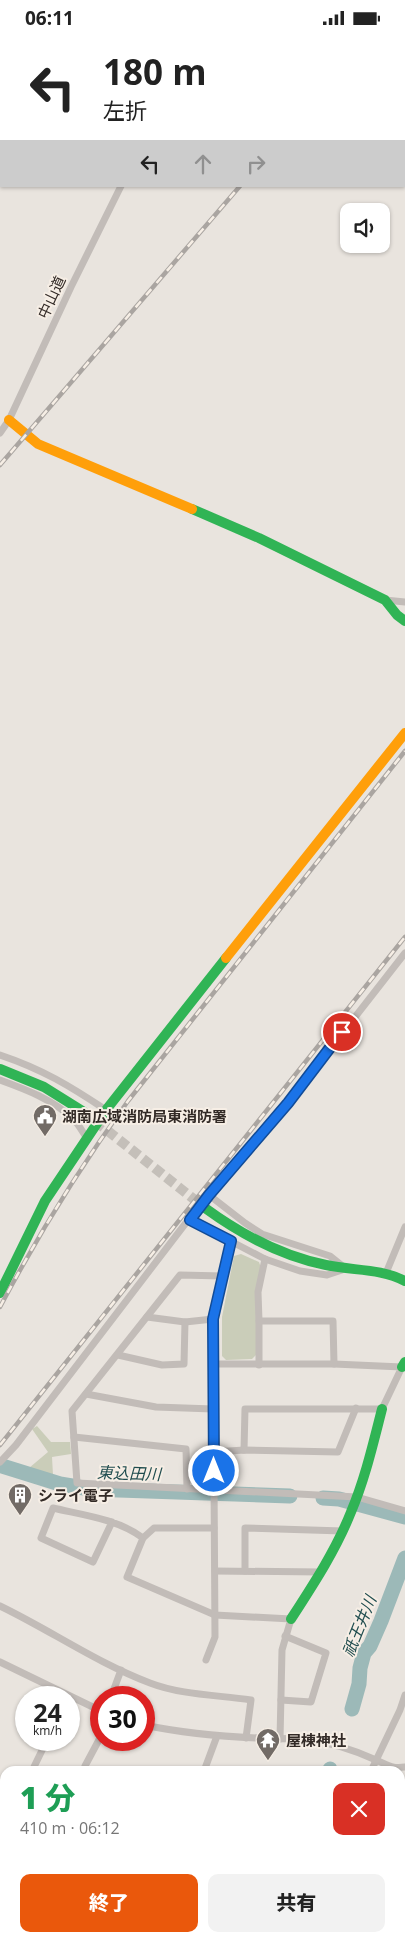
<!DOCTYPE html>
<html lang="ja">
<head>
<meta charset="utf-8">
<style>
  :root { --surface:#fff; --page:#f2f2f2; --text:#222; --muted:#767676; --accent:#ea580c }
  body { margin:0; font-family:"Open Sans","Noto Sans JP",sans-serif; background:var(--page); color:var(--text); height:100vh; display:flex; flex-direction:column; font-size:19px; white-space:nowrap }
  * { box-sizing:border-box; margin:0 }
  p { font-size:16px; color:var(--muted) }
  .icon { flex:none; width:28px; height:28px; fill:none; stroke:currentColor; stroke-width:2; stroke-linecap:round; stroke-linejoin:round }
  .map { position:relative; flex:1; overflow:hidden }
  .sheet { position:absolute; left:0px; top:1731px; width:405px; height:176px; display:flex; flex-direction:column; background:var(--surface); border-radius:15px 15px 0 0; box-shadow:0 1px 4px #0004 }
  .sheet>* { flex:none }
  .top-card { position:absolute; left:0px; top:0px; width:405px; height:152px; box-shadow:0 1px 4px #0004; background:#fff; color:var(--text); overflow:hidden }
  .tools { position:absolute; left:340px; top:168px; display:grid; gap:10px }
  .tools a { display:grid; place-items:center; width:50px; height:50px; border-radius:10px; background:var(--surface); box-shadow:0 1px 4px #0004; font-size:25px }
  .speed { position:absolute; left:15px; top:1651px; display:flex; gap:10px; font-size:25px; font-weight:700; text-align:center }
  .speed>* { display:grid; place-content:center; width:65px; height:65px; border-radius:50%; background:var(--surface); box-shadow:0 1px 4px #0004; line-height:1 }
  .speed small { font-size:12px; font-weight:400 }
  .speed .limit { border:8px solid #d22; background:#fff; color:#111 }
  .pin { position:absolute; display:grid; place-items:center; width:42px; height:42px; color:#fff; margin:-21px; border:2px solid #fff; border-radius:50%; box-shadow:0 1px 5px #0007 }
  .me { position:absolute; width:55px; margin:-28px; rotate:0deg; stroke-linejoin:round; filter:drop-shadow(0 0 4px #0008) }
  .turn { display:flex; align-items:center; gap:18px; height:105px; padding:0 20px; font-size:22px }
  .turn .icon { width:65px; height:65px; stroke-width:2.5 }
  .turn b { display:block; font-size:35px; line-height:42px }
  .lanes { display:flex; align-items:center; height:48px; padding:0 20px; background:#0003; justify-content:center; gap:25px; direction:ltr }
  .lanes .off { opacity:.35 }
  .round { display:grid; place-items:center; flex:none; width:52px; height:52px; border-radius:10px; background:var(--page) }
  .headline { display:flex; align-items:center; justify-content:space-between; height:85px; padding:0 20px }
  h1 { font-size:30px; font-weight:800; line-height:38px; color:#1e9e55 }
  .primary-button { display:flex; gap:10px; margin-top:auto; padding:10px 20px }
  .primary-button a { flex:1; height:58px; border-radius:10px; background:var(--accent); color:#fff; font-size:20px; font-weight:800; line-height:58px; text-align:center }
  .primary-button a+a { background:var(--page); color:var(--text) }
  .status { display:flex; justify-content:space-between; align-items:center; height:35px; padding:0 25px; background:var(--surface); direction:ltr }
  .status svg { height:14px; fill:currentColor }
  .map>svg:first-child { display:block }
  .green { fill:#cacdb9 }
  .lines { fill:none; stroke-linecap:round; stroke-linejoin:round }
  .river { stroke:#9cb9b8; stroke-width:15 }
  .secondary-tunnel { stroke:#c4bfb9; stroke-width:10; stroke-dasharray:10 5; stroke-linecap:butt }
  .street { stroke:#c2bcb8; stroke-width:7 }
  .fast { stroke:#30b455; stroke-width:10 }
  .slow { stroke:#ff9f0a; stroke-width:10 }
  .jam { stroke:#e5322d; stroke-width:10 }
  .rail-casing { stroke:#aaa5a1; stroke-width:4.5 }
  .rail { stroke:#f6eee5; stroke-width:2.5; stroke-dasharray:8; stroke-linecap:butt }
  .route-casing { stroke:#114b97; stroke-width:12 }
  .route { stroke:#1a73e8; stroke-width:9 }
  .labels { text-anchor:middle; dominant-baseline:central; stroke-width:4; stroke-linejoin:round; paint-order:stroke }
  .street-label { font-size:15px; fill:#322a26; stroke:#f6eee5 }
  .poi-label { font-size:15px; font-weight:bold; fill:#322a26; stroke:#f6eee5; text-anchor:start }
  .water-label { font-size:16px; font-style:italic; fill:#204d4f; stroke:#f6eee5 }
</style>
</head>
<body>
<div class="status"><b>06:11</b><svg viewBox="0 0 49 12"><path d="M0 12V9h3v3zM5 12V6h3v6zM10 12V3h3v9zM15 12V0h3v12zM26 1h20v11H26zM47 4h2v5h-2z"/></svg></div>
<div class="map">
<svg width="405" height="1907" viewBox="0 0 405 1907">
  <rect width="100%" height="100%" fill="#e9e4de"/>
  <g class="green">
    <polygon points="241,1219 259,1227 261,1233 256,1320 252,1324 226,1325 222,1321 222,1282 234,1221"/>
    <polygon points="37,1391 51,1407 70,1407 71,1419 52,1422 53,1440 29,1433 48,1417 32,1394"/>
  </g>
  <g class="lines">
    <g class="river">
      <polyline points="2,1431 60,1449 90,1454 290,1461"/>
      <polyline points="323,1463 339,1464 405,1482"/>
      <polyline points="352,1674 359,1649 360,1633 364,1618 370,1611 381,1586 405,1523"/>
      <polyline points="329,1736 330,1734"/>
    </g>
    <polyline class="secondary-tunnel" points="84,1077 205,1173"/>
    <g class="street">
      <polyline points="188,1 188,0"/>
      <polyline points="0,77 1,77"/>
      <polyline points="0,398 9,385 71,252 121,151"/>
      <polyline points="385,565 405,567"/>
      <path d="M0 1020C42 1034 70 1051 106 1075"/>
      <path d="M0 1045C25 1054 54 1065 73 1084 79 1089 82 1097 87 1103"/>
      <polyline points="209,1160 245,1188 262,1199 330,1221 345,1233"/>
      <polyline points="190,1185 265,1224 300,1236 327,1240 342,1235"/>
      <polyline points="386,1238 405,1192"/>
      <polyline points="223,1241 180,1240 72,1376 77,1448 357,1462 405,1476"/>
      <polyline points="147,1282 185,1287 213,1284"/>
      <polyline points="259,1286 258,1257 265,1224"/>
      <polyline points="118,1320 162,1330 184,1329 185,1287"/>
      <polyline points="213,1329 334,1329 402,1332 382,1374 245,1374 244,1415"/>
      <polyline points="259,1330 259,1286 333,1286 334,1329"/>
      <polyline points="86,1359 156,1372 213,1374"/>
      <polyline points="74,1402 186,1414 187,1454"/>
      <polyline points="214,1417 244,1415 338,1417 356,1373"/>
      <polyline points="0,1427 16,1410 195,1176 288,1068 405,918"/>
      <path d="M112 1487 93 1527 41 1503 53 1473C83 1480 118 1484 143 1503L127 1542 215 1580 291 1584 282 1615 280 1704"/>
      <polyline points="143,1503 154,1493 214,1493"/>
      <polyline points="215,1536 321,1537"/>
      <polyline points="245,1536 245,1493 343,1496"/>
      <path d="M0 1571C50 1595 97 1628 150 1648 181 1660 218 1660 251 1665L246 1703"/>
      <polyline points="206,1625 215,1602 213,1284 231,1206"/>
      <polyline points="0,1627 101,1676"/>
      <polyline points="111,1662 121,1635"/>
      <polyline points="281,1665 311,1667 326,1618 285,1601"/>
      <path d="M144 1690C197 1701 250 1704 305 1704 328 1707 354 1715 376 1725 388 1730 391 1734 405 1732"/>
      <polyline points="85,1731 101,1701"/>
      <polyline points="32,1736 47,1705"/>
      <polyline points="204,1736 217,1701"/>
      <polyline points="371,1736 400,1675 405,1660"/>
      <polyline points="0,1801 5,1790"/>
      <polyline points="323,1902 334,1907"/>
      <polyline points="149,1907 150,1902"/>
      <polyline points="313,1907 314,1902"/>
    </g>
    <g class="fast">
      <polyline points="192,474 259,503 385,565 397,580 405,586"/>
      <polyline points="0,1034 44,1052 84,1077"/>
      <path d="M205 1173C242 1200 281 1221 326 1230 353 1236 380 1233 405 1246"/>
      <polyline points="0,1258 45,1166 106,1075 226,923"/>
      <polyline points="402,1332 405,1327"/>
      <path d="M291 1584C313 1550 336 1515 351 1477 365 1444 373 1409 382 1374"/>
    </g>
    <g class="slow">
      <polyline points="9,385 38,409 192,474"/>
      <polyline points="226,923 405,698"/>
    </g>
    <g class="jam">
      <polyline points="72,1 73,0"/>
      <polyline points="0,110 1,108"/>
    </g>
    <g class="rail-casing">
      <g id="rail">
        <polyline points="368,1 369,0"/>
        <polyline points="0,430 240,151"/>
        <path d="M0 1272C38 1200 80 1132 128 1066L405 716"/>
        <polyline points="0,1410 405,902"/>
      </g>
    </g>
    <use href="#rail" class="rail"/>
  </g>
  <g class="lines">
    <g class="route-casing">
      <polyline id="route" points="214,1436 213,1284 231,1206 190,1185 209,1160 288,1068 342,997"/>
    </g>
    <use href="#route" class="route"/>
  </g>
  <defs>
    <g id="civic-pin" transform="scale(1.25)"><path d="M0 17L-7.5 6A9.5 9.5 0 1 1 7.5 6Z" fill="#726b66" stroke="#f6eee5"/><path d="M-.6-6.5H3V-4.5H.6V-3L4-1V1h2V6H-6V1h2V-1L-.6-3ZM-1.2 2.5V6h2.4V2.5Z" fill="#fff"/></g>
    <g id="building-pin" transform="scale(1.25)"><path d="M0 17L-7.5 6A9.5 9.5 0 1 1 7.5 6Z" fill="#726b66" stroke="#f6eee5"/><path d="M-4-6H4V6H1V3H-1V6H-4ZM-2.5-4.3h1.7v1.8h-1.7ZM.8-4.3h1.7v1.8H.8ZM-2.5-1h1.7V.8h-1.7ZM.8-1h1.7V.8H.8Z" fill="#fff"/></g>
    <g id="temple-pin" transform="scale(1.25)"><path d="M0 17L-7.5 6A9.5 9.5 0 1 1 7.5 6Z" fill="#726b66" stroke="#f6eee5"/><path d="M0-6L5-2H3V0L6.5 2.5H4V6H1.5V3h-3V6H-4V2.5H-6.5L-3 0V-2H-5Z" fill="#fff"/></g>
  </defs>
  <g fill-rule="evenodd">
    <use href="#civic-pin" x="45" y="1081"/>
    <use href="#building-pin" x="20" y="1460"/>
    <use href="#temple-pin" x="268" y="1705"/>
  </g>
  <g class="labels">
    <g class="street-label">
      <text transform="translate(51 262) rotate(-65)">中山道</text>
    </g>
    <g class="poi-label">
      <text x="62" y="1081">湖南広域消防局東消防署</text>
      <text x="38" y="1460">シライ電子</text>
      <text x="286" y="1705">屋棟神社</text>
    </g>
    <g class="water-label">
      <text transform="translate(129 1438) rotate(2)">東込田川</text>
      <text transform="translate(359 1591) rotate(-68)">祇王井川</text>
    </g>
  </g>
</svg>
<div class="tools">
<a><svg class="icon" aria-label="sound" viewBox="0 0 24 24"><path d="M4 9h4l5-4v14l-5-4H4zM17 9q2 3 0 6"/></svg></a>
</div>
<div class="speed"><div>24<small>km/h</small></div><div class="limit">30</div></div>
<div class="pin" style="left:342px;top:997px;background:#d93025"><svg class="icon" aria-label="arrive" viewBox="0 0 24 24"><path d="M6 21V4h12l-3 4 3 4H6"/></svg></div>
<svg class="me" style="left:214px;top:1436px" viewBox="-20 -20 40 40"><circle r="17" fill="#1a73e8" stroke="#fff" stroke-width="3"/><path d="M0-11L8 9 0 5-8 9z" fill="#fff"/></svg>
<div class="top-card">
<div class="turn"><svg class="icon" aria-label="left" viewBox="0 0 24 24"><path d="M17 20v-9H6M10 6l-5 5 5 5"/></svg><div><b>180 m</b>左折</div></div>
<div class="lanes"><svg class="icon" aria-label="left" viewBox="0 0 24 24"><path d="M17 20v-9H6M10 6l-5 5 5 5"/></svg><svg class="icon off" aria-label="ahead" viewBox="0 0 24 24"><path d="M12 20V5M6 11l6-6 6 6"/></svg><svg class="icon off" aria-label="right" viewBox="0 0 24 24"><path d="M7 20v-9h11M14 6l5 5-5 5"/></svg></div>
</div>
<section class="sheet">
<div class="headline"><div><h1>1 分</h1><p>410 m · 06:12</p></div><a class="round" style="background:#d93025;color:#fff"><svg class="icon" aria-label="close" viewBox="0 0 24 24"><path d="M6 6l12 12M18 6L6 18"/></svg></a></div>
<div class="primary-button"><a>終了</a><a>共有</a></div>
</section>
</div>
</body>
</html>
